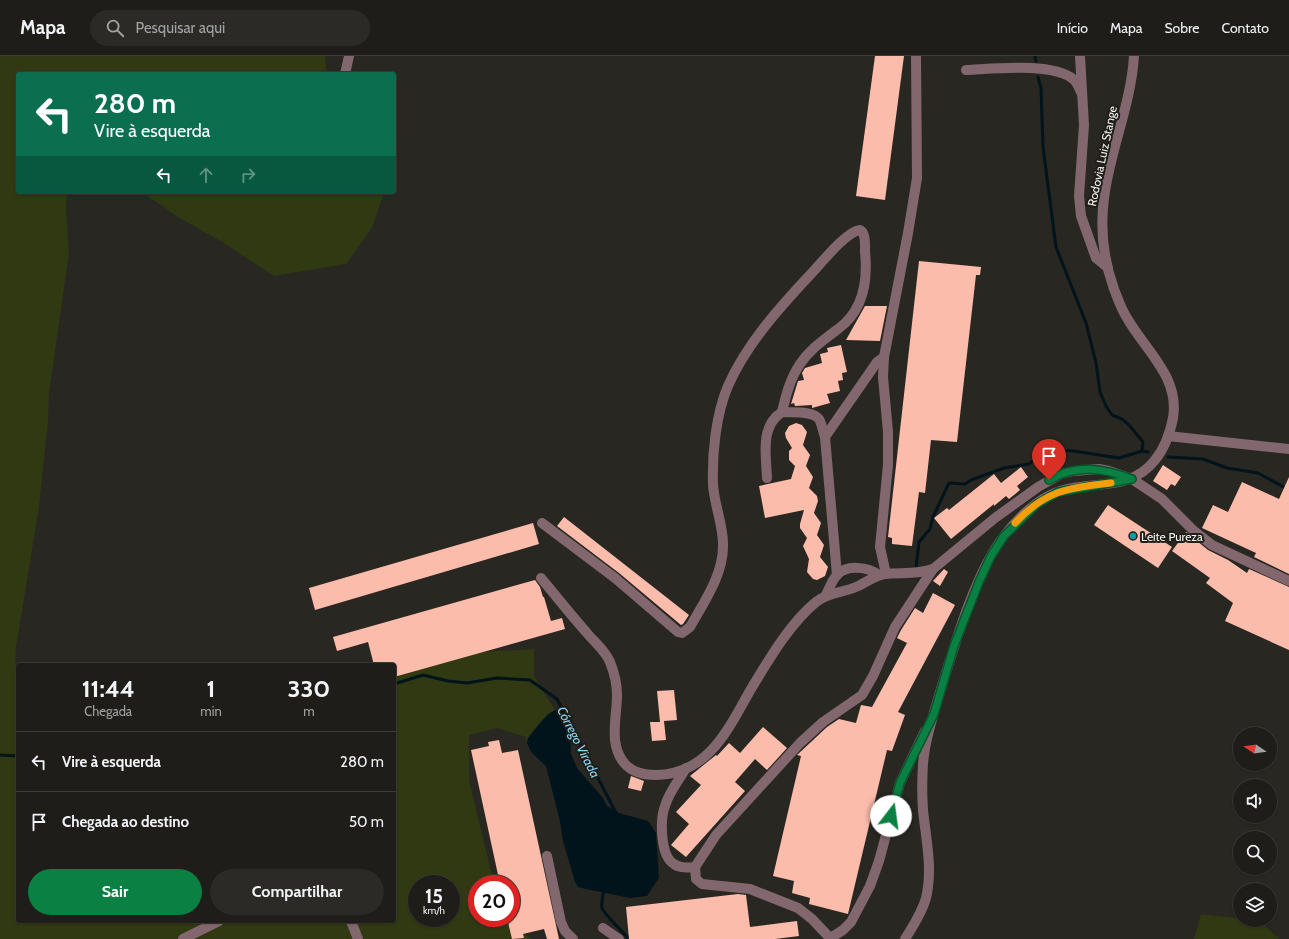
<!DOCTYPE html>
<html lang="pt">
<head>
<meta charset="utf-8">
<style>
  :root { --surface:#1f1d1a; --page:#2c2a27; --text:#f1f3f6; --muted:#a1a2a2; --line:#3c3b39; --accent:#0b8043 }
  body { margin:0; font-family:Cabin,sans-serif; background:var(--page); color:var(--text); height:100vh; display:flex; flex-direction:column; font-size:15px; white-space:nowrap }
  * { box-sizing:border-box; margin:0 }
  p { font-size:13px; color:var(--muted) }
  .icon { flex:none; width:22px; height:22px; fill:none; stroke:currentColor; stroke-width:2; stroke-linecap:round; stroke-linejoin:round }
  .map { position:relative; flex:1; overflow:hidden }
  .details { position:absolute; left:16px; top:607px; width:380px; height:260px; display:flex; flex-direction:column; background:var(--surface); border-radius:4px; box-shadow:0 1px 3px #0004,0 0 0 1px var(--line) }
  .details>* { flex:none }
  .guide { position:absolute; left:16px; top:16px; width:380px; height:122px; border-radius:4px; box-shadow:0 1px 3px #0004,0 0 0 1px var(--line); background:#0b6e4f; color:#fff; overflow:hidden }
  .needle { width:26px; rotate:283deg }
  .controls { position:absolute; left:1233px; top:671px; display:grid; gap:8px }
  .controls a { display:grid; place-items:center; width:44px; height:44px; border-radius:50%; background:var(--surface); box-shadow:0 1px 3px #0004,0 0 0 1px var(--line); font-size:20px }
  .speed { position:absolute; left:408px; top:819px; display:flex; gap:8px; font-size:20px; font-weight:700; text-align:center }
  .speed>* { display:grid; place-content:center; width:52px; height:52px; border-radius:50%; background:var(--surface); box-shadow:0 1px 3px #0004,0 0 0 1px var(--line); line-height:1 }
  .speed small { font-size:10px; font-weight:400 }
  .speed .limit { border:6px solid #d22; background:#fff; color:#111 }
  .pin { position:absolute; display:grid; place-items:center; width:34px; height:34px; color:#fff; margin:-41px -17px; border-radius:50% 50% 50% 0; rotate:-45deg; box-shadow:0 0 4px #0007 }
  .pin .icon { rotate:45deg }
  .me { position:absolute; width:44px; margin:-22px; rotate:15deg; stroke-linejoin:round; filter:drop-shadow(0 0 3px #0008) }
  .turn { display:flex; align-items:center; gap:14px; height:84px; padding:0 12px; font-size:18px }
  .turn .icon { width:52px; height:52px; stroke-width:2.5 }
  .turn b { display:block; font-size:28px; line-height:34px }
  .lanes { display:flex; align-items:center; height:38px; padding:0 12px; background:#0003; justify-content:center; gap:20px; direction:ltr }
  .lanes .off { opacity:.35 }
  .eta { display:flex; justify-content:space-evenly; align-items:center; height:68px; text-align:center }
  .eta b { font-size:24px; font-weight:800; line-height:28px }
  .button { display:flex; gap:8px; margin-top:auto; padding:8px 12px }
  .button a { flex:1; height:46px; border-radius:24px; background:var(--accent); color:#fff; font-size:16px; font-weight:800; line-height:46px; text-align:center }
  .button a+a { background:var(--page); color:var(--text) }
  ul { padding:0; list-style:none }
  li { display:flex; align-items:center; gap:12px; height:60px; padding:0 12px; border-top:1px solid var(--line) }
  li div { flex:1 }
  li b { display:block; font-size:15px }
  li em { font-style:normal }
  header { display:flex; align-items:center; gap:24px; box-sizing:border-box; height:56px; padding:0 20px; background:var(--surface); border-bottom:1px solid var(--line) }
  header strong { font-size:19px }
  nav { display:flex; gap:22px; margin-inline-start:auto; font-size:14px }
  .search { width:280px; height:36px; background:var(--page); display:flex; align-items:center; gap:10px; box-sizing:border-box; padding:0 14px; border-radius:22px; color:var(--muted); font-size:15px }
  .map>svg:first-child { display:block }
  .green { fill:#303912; fill-rule:evenodd }
  .water { fill:#01141c }
  .lines { fill:none; stroke-linecap:round; stroke-linejoin:round }
  .stream { stroke:#01141c; stroke-width:3 }
  .building { fill:#fcbcab }
  .minor { stroke:#82686e; stroke-width:10 }
  .route-casing { stroke:#07532c; stroke-width:10 }
  .route { stroke:#0b8043; stroke-width:7 }
  .slow { stroke:#f59e0b; stroke-width:7 }
  .culture-dot { fill:#0f9aa8; stroke:#1f1e19; stroke-width:1.5 }
  .labels { text-anchor:middle; dominant-baseline:central; stroke-width:4; stroke-linejoin:round; paint-order:stroke }
  .street-label { font-size:12px; fill:#f4f3f0; stroke:#1f1e19 }
  .poi-label { font-size:12px; fill:#f4f3f0; stroke:#1f1e19; text-anchor:start }
  .water-label { font-size:13px; font-style:italic; fill:#8ad6f5; stroke:#1f1e19 }
</style>
</head>
<body>
<header>
<strong>Mapa</strong>
<div class="search"><svg class="icon" aria-label="search" viewBox="0 0 24 24"><circle cx="10" cy="10" r="6"/><path d="M15 15l6 6"/></svg>Pesquisar aqui</div>
<nav><a>Início</a><a>Mapa</a><a>Sobre</a><a>Contato</a></nav>
</header>
<div class="map">
<svg width="1289" height="883" viewBox="0 0 1289 883">
  <rect width="100%" height="100%" fill="#292722"/>
  <g class="green">
    <path d="M0 0H325L326 12 328 18H18V136H67L66 152 69 197 49 337 48 365 39 451 16 591 15 611 18 612V865H394V611L446 598 534 593V620L555 654C545 660 529 676 527 687L526 681 497 672 469 679V724L494 828H477V862H502L503 866 516 868 526 879 532 883H0ZM417 828H451V862H417Z"/>
    <polygon points="142,136 384,136 372,172 346,208 274,220 222,186 178,161"/>
    <polygon points="1201,858 1259,865 1280,883 1194,883"/>
  </g>
  <polygon class="water" points="564,652 569,653 571,698 577,712 603,742 607,750 619,757 648,765 656,777 659,822 647,840 630,842 586,833 578,831 575,826 563,785 560,765 546,710 531,696 527,687 528,682 547,659 555,654"/>
  <g class="lines">
    <g class="stream">
      <polyline points="1035,0 1036,5"/>
      <polyline points="1038,21 1041,32 1043,91 1056,191 1086,267 1096,307 1100,336 1106,350 1112,359 1122,363 1129,369 1143,386 1142,395"/>
      <polyline points="1168,401 1203,403 1227,412 1258,417 1289,434"/>
      <polyline points="916,512 919,486 930,473 933,461 949,427 965,428 971,424 1004,412 1029,408 1043,398 1056,394 1074,395 1119,402 1142,395 1148,396"/>
      <polyline points="394,628 423,619 448,625 467,627 497,622 530,624 557,643 563,655"/>
      <polyline points="568,664 616,757"/>
      <polyline points="0,699 18,700"/>
      <path d="M604 834C603 839 601 847 602 852 604 858 624 877 629 883"/>
    </g>
  </g>
  <g class="building">
    <polygon points="875,0 904,0 885,144 856,140"/>
    <polygon points="919,205 981,211 980,219 976,219 957,386 931,384 925,437 919,436 912,490 892,488 892,482 888,481"/>
    <polygon points="865,250 887,250 880,285 846,284"/>
    <polygon points="841,289 847,316 842,317 843,324 838,325 840,335 827,338 830,347 812,352 812,349 795,350 794,347 791,348 798,325 804,324 802,317 805,312 822,307 820,298 828,296 827,292"/>
    <polygon points="796,367 802,369 807,376 803,389 810,399 806,410 813,421 809,432 817,440 818,445 814,457 821,467 817,479 824,489 820,501 828,511 825,520 817,524 813,523 807,516 809,503 803,490 807,482 800,472 800,468 804,454 765,462 759,430 791,423 795,410 789,404 789,395 792,392 786,382 785,377 789,370"/>
    <polygon points="1163,409 1181,421 1175,430 1171,428 1167,434 1153,425"/>
    <polygon points="1021,411 1028,421 1017,430 1020,434 1009,443 1006,440 994,450 994,448 951,483 934,462 947,452 949,454 994,418 1001,427"/>
    <polygon points="1289,421 1289,518 1254,501 1256,497 1202,472 1213,449 1228,456 1242,426 1279,443"/>
    <polygon points="1108,449 1172,491 1158,512 1094,469"/>
    <polygon points="564,461 689,559 683,568 681,569 619,517 557,470"/>
    <polygon points="533,467 539,488 315,554 309,532"/>
    <polygon points="1186,476 1208,494 1228,504 1247,517 1249,513 1289,531 1289,594 1225,565 1233,547 1206,527 1210,522 1172,495"/>
    <polygon points="944,513 948,516 940,530 933,525"/>
    <polygon points="535,524 540,531 543,541 544,541 551,565 562,562 565,573 394,621 394,609 374,609 368,586 337,595 333,581"/>
    <polygon points="933,537 955,549 898,656 905,659 892,695 887,694 848,858 809,848 810,842 792,837 794,825 773,820 801,700 797,699 827,671 839,663 856,667 861,649 872,651 907,587 897,582 901,574 915,552 923,557"/>
    <polygon points="674,634 677,664 664,665 666,684 652,685 650,666 660,666 657,635"/>
    <polygon points="763,671 787,692 767,714 755,703 735,726 745,735 686,801 671,789 689,768 676,756 701,729 690,720 716,699 717,700 729,687 740,697"/>
    <polygon points="499,684 502,697 518,694 559,883 547,883 544,873 523,878 524,882 512,883 507,862 511,862 511,828 500,828 471,694 489,690 488,686"/>
    <polygon points="631,720 644,725 641,735 628,732"/>
    <polygon points="738,838 746,839 750,871 797,865 799,880 775,883 629,883 626,851"/>
  </g>
  <g class="lines">
    <g class="minor">
      <polyline points="1080,0 1084,69 1079,140 1081,160 1096,202 1108,212"/>
      <path d="M966 14C992 13 1052 6 1073 23 1077 26 1079 32 1081 36"/>
      <polyline points="345,18 349,0"/>
      <polyline points="1168,380 1289,393"/>
      <polyline points="825,381 877,306 884,301"/>
      <path d="M767 422C766 398 760 370 782 356 792 357 812 354 819 363 822 368 823 376 825 381L837 519"/>
      <path d="M542 467 615 522 678 576 682 577 690 571C704 546 724 518 723 488 723 468 714 448 713 428 712 397 716 358 728 330 746 289 779 252 809 220 820 209 845 176 860 174 866 177 865 189 865 196 868 225 863 255 838 273 824 284 810 293 800 308 790 323 786 339 782 356"/>
      <polyline points="886,518 880,491 888,409 888,376 883,321 884,301 908,177 917,122 916,0"/>
      <path d="M541 522C556 540 571 559 587 577 595 587 605 594 610 606 614 616 617 628 617 639 617 662 608 689 625 708 633 717 644 719 656 719 709 718 728 673 751 633 768 605 790 567 816 546 828 536 842 537 856 531 865 527 874 520 884 518 901 516 916 519 933 513L995 462 1038 431 1061 418 1073 415 1099 413 1109 415 1132 423 1162 443 1194 475 1212 489 1289 525"/>
      <path d="M826 539C829 533 832 524 837 519 847 508 868 511 879 519"/>
      <path d="M686 712C679 724 669 736 665 750 660 763 660 800 674 808 679 812 689 812 695 811"/>
      <polyline points="547,800 561,866 565,875 573,883"/>
      <polyline points="351,865 358,883"/>
      <polyline points="603,872 619,883"/>
      <polyline points="830,882 812,863 798,852 750,833 702,828 696,823 695,811 716,779 800,687 823,666 862,639 873,620 895,571 933,513"/>
      <polyline points="183,883 219,865"/>
      <polyline points="829,883 843,874 851,866 870,830 879,805 900,727 925,675"/>
      <path d="M905 883C913 870 922 857 926 842 933 813 926 784 923 754 922 739 922 723 923 708 925 683 934 657 941 633 955 588 975 517 1004 480 1017 463 1038 442 1060 435 1094 424 1130 436 1155 404 1165 392 1170 377 1173 362 1180 321 1145 294 1127 262 1121 253 1118 243 1114 233 1104 205 1100 172 1104 142 1110 94 1131 49 1134 0"/>
    </g>
  </g>
  <g class="lines">
    <g class="route-casing">
      <path id="route" d="M891 760 900 727 934 658 954 590 979 526 991 500 1004 480 1037 448 1058 436 1132 423C1103 412 1077 408 1049 424"/>
    </g>
    <use href="#route" class="route"/>
    <path class="slow" d="M1015 467C1046 434 1068 432 1111 427"/>
  </g>
  <circle class="culture-dot" cx="1133" cy="480" r="4"/>
  <g class="labels">
    <g class="street-label">
      <text transform="translate(1102 100) rotate(-78)">Rodovia Luiz Stange</text>
    </g>
    <g class="poi-label">
      <text x="1141" y="480">Leite Pureza</text>
    </g>
    <g class="water-label">
      <text transform="translate(579 686) rotate(63)">Córrego Virada</text>
    </g>
  </g>
</svg>
<div class="controls">
<a><svg class="needle" viewBox="-14 -14 28 28"><path d="M0-13l5 13h-10z" fill="#e53935"/><path d="M0 13l5-13h-10z" fill="#a1a2a2"/></svg></a>
<a><svg class="icon" aria-label="sound" viewBox="0 0 24 24"><path d="M4 9h4l5-4v14l-5-4H4zM17 9q2 3 0 6"/></svg></a>
<a><svg class="icon" aria-label="search" viewBox="0 0 24 24"><circle cx="10" cy="10" r="6"/><path d="M15 15l6 6"/></svg></a>
<a><svg class="icon" aria-label="layers" viewBox="0 0 24 24"><path d="M12 4l9 5-9 5-9-5zM3 14l9 5 9-5"/></svg></a>
</div>
<div class="speed"><div>15<small>km/h</small></div><div class="limit">20</div></div>
<div class="pin" style="left:1049px;top:424px;background:#d93025"><svg class="icon" aria-label="arrive" viewBox="0 0 24 24"><path d="M6 21V4h12l-3 4 3 4H6"/></svg></div>
<svg class="me" style="left:891px;top:760px" viewBox="-20 -20 40 40"><circle r="19" fill="#fff"/><path d="M0-13L10 11 0 6-10 11z" fill="#0b8043"/></svg>
<div class="guide">
<div class="turn"><svg class="icon" aria-label="left" viewBox="0 0 24 24"><path d="M17 20v-9H6M10 6l-5 5 5 5"/></svg><div><b>280 m</b>Vire à esquerda</div></div>
<div class="lanes"><svg class="icon" aria-label="left" viewBox="0 0 24 24"><path d="M17 20v-9H6M10 6l-5 5 5 5"/></svg><svg class="icon off" aria-label="ahead" viewBox="0 0 24 24"><path d="M12 20V5M6 11l6-6 6 6"/></svg><svg class="icon off" aria-label="right" viewBox="0 0 24 24"><path d="M7 20v-9h11M14 6l5 5-5 5"/></svg></div>
</div>
<section class="details">
<div class="eta">
<div><b>11:44</b><p>Chegada</p></div>
<div><b>1</b><p>min</p></div>
<div><b>330</b><p>m</p></div>
</div>
<ul>
<li><svg class="icon" aria-label="left" viewBox="0 0 24 24"><path d="M17 20v-9H6M10 6l-5 5 5 5"/></svg><div><b>Vire à esquerda</b></div><em>280 m</em></li>
<li><svg class="icon" aria-label="arrive" viewBox="0 0 24 24"><path d="M6 21V4h12l-3 4 3 4H6"/></svg><div><b>Chegada ao destino</b></div><em>50 m</em></li>
</ul>
<div class="button"><a>Sair</a><a>Compartilhar</a></div>
</section>
</div>
</body>
</html>
